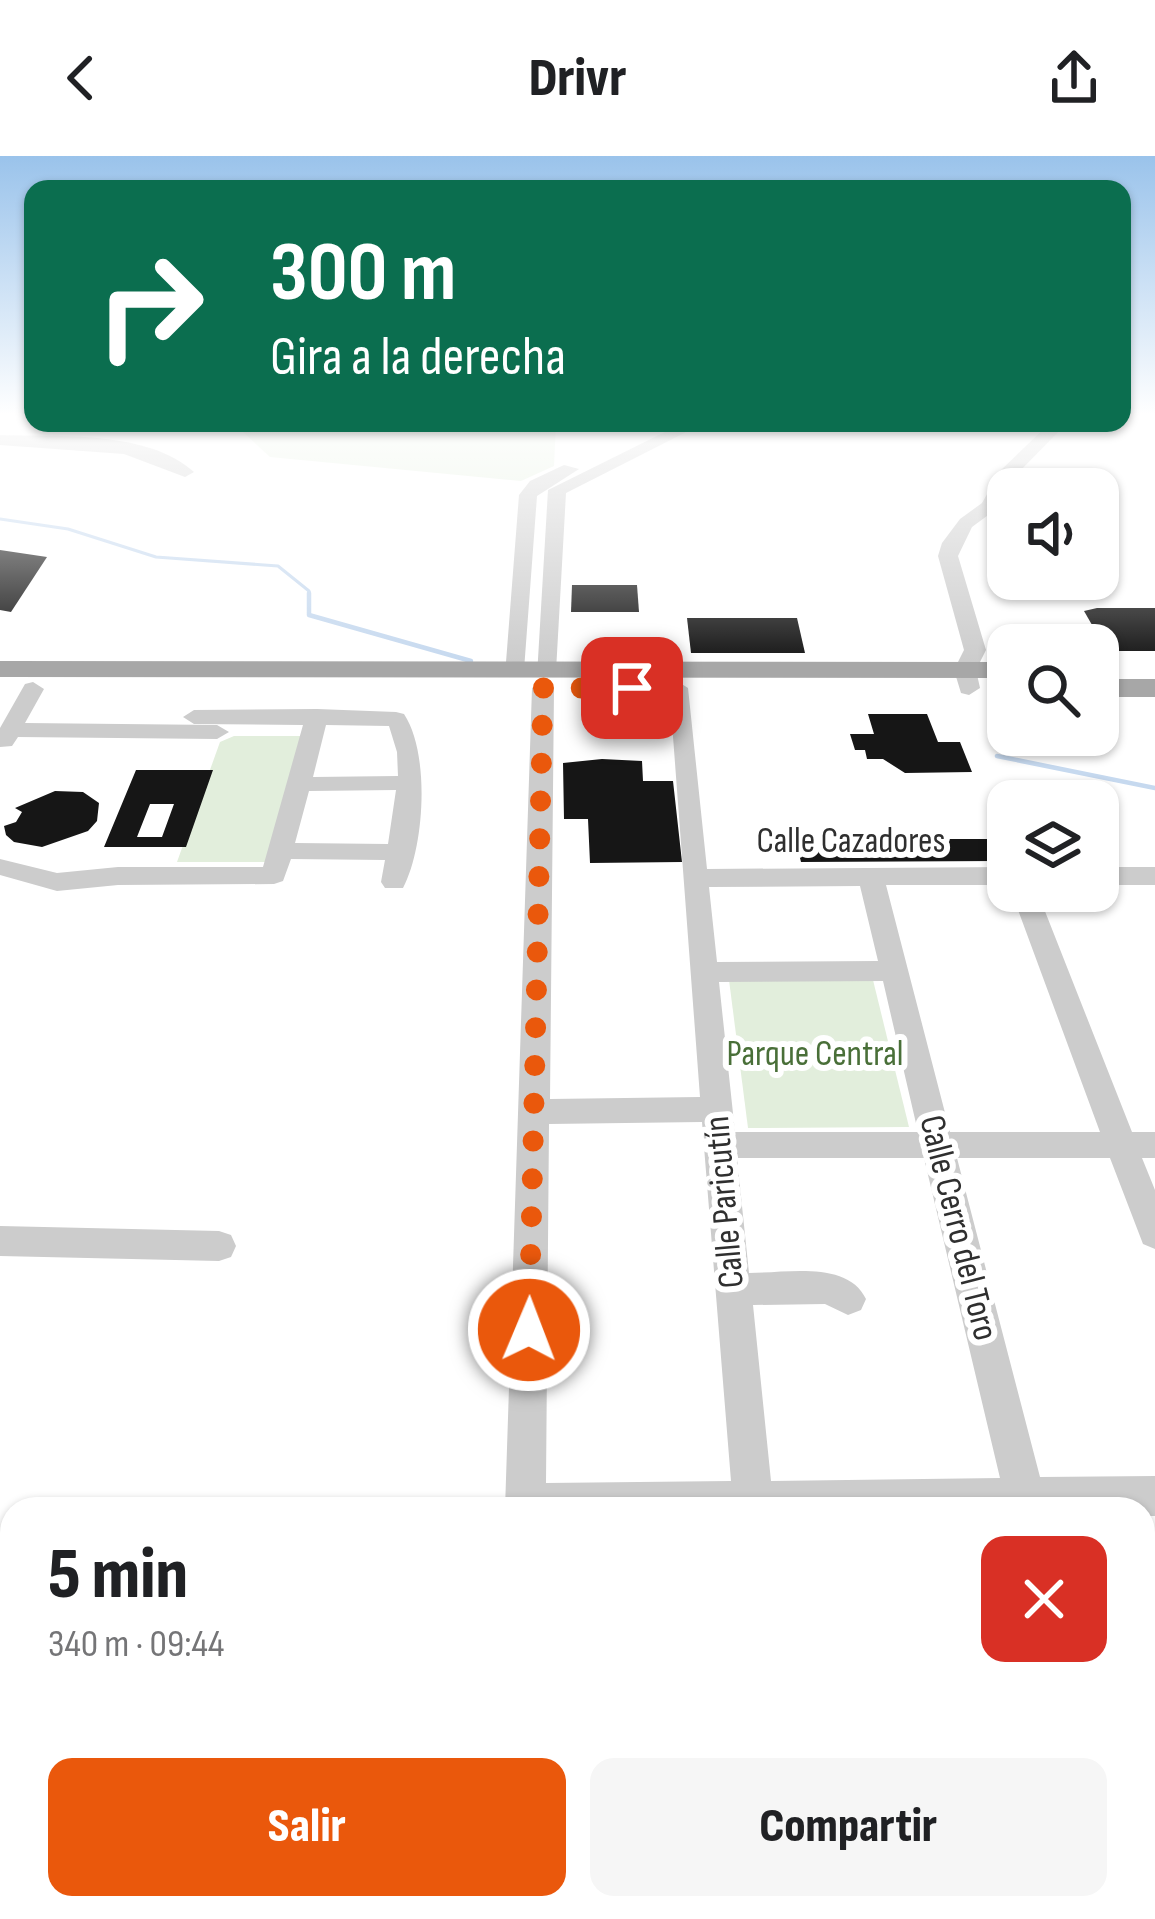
<!DOCTYPE html>
<html lang="es">
<head>
<meta charset="utf-8">
<style>
  :root { --surface:#fff; --page:#f6f6f6; --text:#202124; --muted:#757577; --accent:#ea580c }
  body { margin:0; font-family:"Sofia Sans Condensed",sans-serif; background:var(--page); color:var(--text); height:100vh; display:flex; flex-direction:column; font-size:45px; white-space:nowrap }
  * { box-sizing:border-box; margin:0 }
  p { font-size:39px; color:var(--muted) }
  .icon { flex:none; width:66px; height:66px; fill:none; stroke:currentColor; stroke-width:2; stroke-linecap:round; stroke-linejoin:round }
  .map { position:relative; flex:1; overflow:hidden }
  .drawer { position:absolute; left:0px; top:1341px; width:1155px; height:423px; display:flex; flex-direction:column; background:var(--surface); border-radius:36px 36px 0 0; box-shadow:0 3px 9px #0004 }
  .drawer>* { flex:none }
  .banner { position:absolute; left:24px; top:24px; width:1107px; height:252px; border-radius:24px; box-shadow:0 3px 9px #0004; background:#0b6e4f; color:#fff; overflow:hidden }
  .tools { position:absolute; left:987px; top:312px; display:grid; gap:24px }
  .tools a { display:grid; place-items:center; width:132px; height:132px; border-radius:24px; background:var(--surface); box-shadow:0 3px 9px #0004; font-size:60px }
  .pin { position:absolute; display:grid; place-items:center; width:102px; height:102px; color:#fff; margin:-51px; border-radius:24px; box-shadow:0 6px 18px #0006 }
  .me { position:absolute; width:132px; margin:-66px; rotate:1deg; stroke-linejoin:round; filter:drop-shadow(0 0 9px #0008) }
  .turn { display:flex; align-items:center; gap:42px; height:252px; padding:0 48px; font-size:54px }
  .turn .icon { width:156px; height:156px; stroke-width:2.5 }
  .turn b { display:block; font-size:84px; line-height:102px }
  .round { display:grid; place-items:center; flex:none; width:126px; height:126px; border-radius:24px; background:var(--page) }
  .overview { display:flex; align-items:center; justify-content:space-between; height:204px; padding:0 48px }
  h1 { font-size:72px; font-weight:800; line-height:90px }
  .cta { display:flex; gap:24px; margin-top:auto; padding:24px 48px }
  .cta a { flex:1; height:138px; border-radius:24px; background:var(--accent); color:#fff; font-size:48px; font-weight:800; line-height:138px; text-align:center }
  .cta a+a { background:var(--page); color:var(--text) }
  header { display:flex; justify-content:space-between; align-items:center; height:156px; padding:0 48px; background:var(--surface); font-size:54px; font-weight:800 }
  .map>svg:first-child { display:block }
  .green { fill:#e2eedc }
  .lines { fill:none; stroke-linecap:round; stroke-linejoin:round }
  .stream-far1 { stroke:#c6d9ef; stroke-width:3 }
  .stream { stroke:#c6d9ef; stroke-width:4.5 }
  .building { fill:#161616; fill-rule:evenodd }
  .minor { fill:#ccc; fill-rule:evenodd }
  .major { fill:#a7a7a7; fill-rule:evenodd }
  .route { stroke:#ea580c; stroke-width:21; stroke-dasharray:0 37.8 }
  .labels { text-anchor:middle; dominant-baseline:central; stroke-width:12; stroke-linejoin:round; paint-order:stroke }
  .street-label { font-size:36px; fill:#2f2f2f; stroke:#fff }
  .park-label { font-size:36px; fill:#496f38; stroke:#fff }
</style>
</head>
<body>
<header><svg class="icon" aria-label="back" viewBox="0 0 24 24"><path d="M15 5l-7 7 7 7"/></svg>Drivr<svg class="icon" aria-label="share" viewBox="0 0 24 24"><path d="M12 15V3M7 8l5-5 5 5M5 13v7h14v-7"/></svg></header>
<div class="map">
<svg width="1155" height="1763" viewBox="0 0 1155 1763">
  <rect width="100%" height="100%" fill="#fff"/>
  <g class="green">
    <polygon points="249,267 556,267 554,310 521,325 270,301 243,276"/>
    <polygon points="234,580 302,580 267,706 177,706 220,586"/>
    <polygon points="729,824 873,824 909,971 748,972"/>
  </g>
  <g class="lines">
    <polyline class="stream-far1" points="0,363 68,373 156,401 278,410 309,435 309,440"/>
    <g class="stream">
      <polyline points="309,437 309,459 471,505"/>
      <polyline points="997,600 1155,632"/>
    </g>
  </g>
  <g class="building">
    <polygon points="0,394 47,401 11,456 0,454"/>
    <polygon points="572,429 637,429 639,456 571,456"/>
    <polygon points="1097,452 1155,452 1155,495 1107,495 1084,455"/>
    <polygon points="687,462 797,462 805,497 691,497"/>
    <polygon points="868,558 927,558 938,586 960,586 972,616 905,617 883,603 867,603 865,594 855,594 850,578 874,578"/>
    <polygon points="602,603 642,605 643,625 673,625 682,706 590,707 588,663 564,663 563,607"/>
    <path d="M136 614H213L186 691H104ZM150 648H174L162 681H137Z"/>
    <polygon points="55,635 83,636 99,647 97,665 88,675 42,691 14,686 6,679 4,670 16,666 22,656 15,652"/>
    <polygon points="880,683 989,683 997,705 801,706 798,694 828,694 827,687 881,687"/>
  </g>
  <g class="lines">
    <g class="minor">
      <polygon points="683,267 704,267 566,337 556,515 553,520 537,520 548,334"/>
      <polygon points="1050,267 1067,267 1014,321 995,354 972,371 958,400 986,494 976,514 980,532 969,539 961,537 954,514 964,494 938,400 942,387 960,363 982,347 1001,314"/>
      <path d="M0 279C58 281 148 274 194 316L185 321 124 298 0 289Z"/>
      <polygon points="564,309 579,313 537,340 524,514 513,520 505,519 519,339 530,325"/>
      <path d="M543 525 554 532 550 943 700 941 669 527 677 525 688 532 707 713 1008 711V729H886L950 976H1100L1011 735H1037L1132 976H1155V1002H1142L1155 1034V1093L1143 1088 1110 1002H957L1040 1321 1155 1320V1360H1143V1353H505L532 532ZM860 730 878 805 717 806 709 731ZM883 825 918 976H735L719 826ZM702 966 731 1325 546 1327 549 968ZM737 1002H924L1000 1322 771 1325 753 1149 825 1148 848 1159 861 1154 866 1143C848 1104 785 1117 749 1117Z"/>
      <polygon points="33,526 44,533 25,567 217,569 229,576 217,583 18,581 12,590 0,591 0,572 25,528"/>
      <path d="M317 553 396 556 404 558C430 597 425 690 403 732H385L381 726 385 704 291 703 283 725 274 728 118 729 57 735 0 719V703L57 717 118 711H263L303 569 194 568 183 561 194 554ZM326 569 389 570 397 596 398 620 313 621ZM396 634 388 688 295 687 309 635Z"/>
      <rect x="1098" y="711" width="57" height="18"/>
      <polygon points="0,1070 219,1075 231,1079 236,1090 231,1101 219,1105 0,1100"/>
      <polygon points="1143,1715 1155,1720 1155,1763 1125,1763 1122,1752 1143,1752"/>
      <rect x="491" y="1752" width="50" height="11"/>
      <polygon points="729,1752 779,1752 780,1763 730,1763"/>
      <polygon points="920,1752 970,1752 972,1763 922,1763"/>
    </g>
    <g class="major">
      <polygon points="0,505 1008,506 1008,522 0,521"/>
      <rect x="1098" y="523" width="57" height="18"/>
    </g>
  </g>
  <linearGradient id="sky" x2="0" y2="1"><stop stop-color="#9ac3eb"/><stop offset="0.51" stop-color="#fff"/><stop offset="1" stop-color="#fff" stop-opacity="0"/></linearGradient>
  <rect width="1155" height="506" fill="url(#sky)"/>
  <g class="lines">
    <polyline class="route" points="529,1174 543,532 632,532"/>
  </g>
  <g class="labels">
    <g class="street-label">
      <text x="851" y="685">Calle Cazadores</text>
      <text transform="translate(725 1046) rotate(-95)">Calle Paricutín</text>
      <text transform="translate(958 1072) rotate(76)">Calle Cerro del Toro</text>
    </g>
    <g class="park-label">
      <text x="815" y="898">Parque Central</text>
    </g>
  </g>
</svg>
<div class="tools">
<a><svg class="icon" aria-label="sound" viewBox="0 0 24 24"><path d="M4 9h4l5-4v14l-5-4H4zM17 9q2 3 0 6"/></svg></a>
<a><svg class="icon" aria-label="search" viewBox="0 0 24 24"><circle cx="10" cy="10" r="6"/><path d="M15 15l6 6"/></svg></a>
<a><svg class="icon" aria-label="layers" viewBox="0 0 24 24"><path d="M12 4l9 5-9 5-9-5zM3 14l9 5 9-5"/></svg></a>
</div>
<div class="pin" style="left:632px;top:532px;background:#d93025"><svg class="icon" aria-label="arrive" viewBox="0 0 24 24"><path d="M6 21V4h12l-3 4 3 4H6"/></svg></div>
<svg class="me" style="left:529px;top:1174px" viewBox="-20 -20 40 40"><circle r="17" fill="#ea580c" stroke="#fff" stroke-width="3"/><path d="M0-11L8 9 0 5-8 9z" fill="#fff"/></svg>
<div class="banner">
<div class="turn"><svg class="icon" aria-label="right" viewBox="0 0 24 24"><path d="M7 20v-9h11M14 6l5 5-5 5"/></svg><div><b>300 m</b>Gira a la derecha</div></div>
</div>
<section class="drawer">
<div class="overview"><div><h1>5 min</h1><p>340 m · 09:44</p></div><a class="round" style="background:#d93025;color:#fff"><svg class="icon" aria-label="close" viewBox="0 0 24 24"><path d="M6 6l12 12M18 6L6 18"/></svg></a></div>
<div class="cta"><a>Salir</a><a>Compartir</a></div>
</section>
</div>
</body>
</html>
